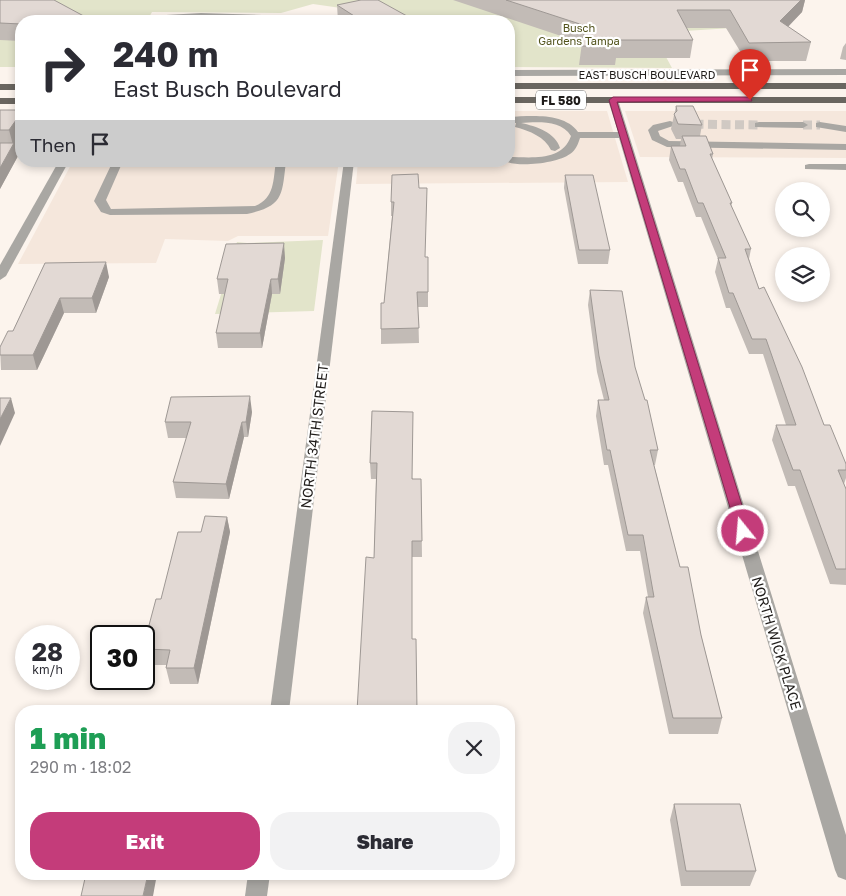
<!DOCTYPE html>
<html lang="en">
<head>
<meta charset="utf-8">
<style>
  :root { --surface:#fff; --page:#f2f2f3; --text:#2b2b33; --muted:#7c7c81; --accent:#c43c7a }
  body { margin:0; font-family:"Golos Text",sans-serif; background:var(--page); color:var(--text); height:100vh; display:flex; flex-direction:column; font-size:19px; white-space:nowrap }
  * { box-sizing:border-box; margin:0 }
  p { font-size:16px; color:var(--muted) }
  .icon { flex:none; width:28px; height:28px; fill:none; stroke:currentColor; stroke-width:2; stroke-linecap:round; stroke-linejoin:round }
  .map { position:relative; flex:1; overflow:hidden }
  .sheet { position:absolute; left:15px; top:705px; width:500px; height:175px; display:flex; flex-direction:column; background:var(--surface); border-radius:20px; box-shadow:0 2px 8px #0003 }
  .sheet>* { flex:none }
  .guide { position:absolute; left:15px; top:15px; width:500px; height:152px; border-radius:20px; box-shadow:0 2px 8px #0003; background:#fff; color:var(--text); overflow:hidden }
  .fabs { position:absolute; left:775px; top:182px; display:grid; gap:10px }
  .fabs a { display:grid; place-items:center; width:55px; height:55px; border-radius:50%; background:var(--surface); box-shadow:0 2px 8px #0003; font-size:25px }
  .speed { position:absolute; left:15px; top:625px; display:flex; gap:10px; font-size:25px; font-weight:700; text-align:center }
  .speed>* { display:grid; place-content:center; width:65px; height:65px; border-radius:50%; background:var(--surface); box-shadow:0 2px 8px #0003; line-height:1 }
  .speed small { font-size:12px; font-weight:400 }
  .speed .limit { border:2px solid #111; border-radius:8px; background:#fff; color:#111 }
  .pin { position:absolute; display:grid; place-items:center; width:42px; height:42px; color:#fff; margin:-51px -21px; border-radius:50% 50% 50% 0; rotate:-45deg; box-shadow:0 0 5px #0007 }
  .pin .icon { rotate:45deg }
  .me { position:absolute; width:55px; margin:-28px; rotate:343deg; stroke-linejoin:round; filter:drop-shadow(0 0 4px #0008) }
  .turn { display:flex; align-items:center; gap:18px; height:105px; padding:0 15px; font-size:22px }
  .turn .icon { width:65px; height:65px; stroke-width:2.5 }
  .turn b { display:block; font-size:35px; line-height:42px }
  .then { display:flex; align-items:center; height:48px; padding:0 15px; background:#0003; gap:10px; font-size:19px }
  .round { display:grid; place-items:center; flex:none; width:52px; height:52px; border-radius:20px; background:var(--page) }
  .headline { display:flex; align-items:center; justify-content:space-between; height:85px; padding:0 15px }
  h1 { font-size:30px; font-weight:800; line-height:38px; color:#1e9e55 }
  .cta { display:flex; gap:10px; margin-top:auto; padding:10px 15px }
  .cta a { flex:1; height:58px; border-radius:20px; background:var(--accent); color:#fff; font-size:20px; font-weight:800; line-height:58px; text-align:center }
  .cta a+a { background:var(--page); color:var(--text) }
  .map>svg:first-child { display:block }
  .built { fill:#f5e7dc }
  .green { fill:#e2e4ca }
  .lines { fill:none; stroke-linecap:round; stroke-linejoin:round }
  .minor-tunnel { stroke:#d0c9c3; stroke-width:9; stroke-dasharray:9 4.5; stroke-linecap:butt }
  .minor { fill:#a9a7a3; fill-rule:evenodd }
  .major { fill:#6a6660; fill-rule:evenodd }
  .wall { fill:#c2bbb6 }
  .shaded-wall { fill:#9e9894 }
  .building { fill:#e2d9d4; stroke:#9e9894 }
  .route { fill:#c43c7a; stroke:#7f274f }
  .labels { text-anchor:middle; dominant-baseline:central; stroke-width:4.5; stroke-linejoin:round; paint-order:stroke }
  .far-park-label { font-size:11px; fill:#52531c; stroke:#fff }
  .far-street-label { font-size:11px; fill:#1f1c1a; stroke:#fff }
  .shield { fill:#fff; stroke:#62605f; stroke-width:1 }
  .shield-label { font-size:12px; font-weight:bold; fill:#1f1c1a }
  .street-label { font-size:14px; fill:#1f1c1a; stroke:#fff }
</style>
</head>
<body>
<div class="map">
<svg width="846" height="896" viewBox="0 0 846 896">
  <rect width="100%" height="100%" fill="#fcf4ed"/>
  <g class="built">
    <polygon points="509,111 607,111 628,182 356,184 358,161 509,161"/>
    <polygon points="625,111 846,111 846,158 640,157"/>
    <polygon points="73,161 339,161 328,236 238,236 228,241 165,239 156,263 18,264"/>
  </g>
  <g class="green">
    <polygon points="0,0 778,0 779,25 653,33 672,68 509,67 509,21 392,21 348,9 313,4 281,13 152,12 147,21 21,21 21,67 0,67"/>
    <polygon points="323,240 314,311 215,314 237,242 247,243"/>
  </g>
  <g class="lines">
    <g class="minor-tunnel">
      <polyline points="681,124 759,125"/>
      <polyline points="803,125 820,125"/>
    </g>
    <g class="minor">
      <polygon points="201,13 262,15 294,21 201,18 152,21 166,15"/>
      <polygon points="846,69 846,75 509,76 509,70"/>
      <path d="M613 97 618 100 629 135 846 835V880L838 877 835 870 619 138H580C578 144 576 150 570 154 558 163 518 168 505 161H509V157C531 157 562 162 571 136 561 120 538 122 521 123 536 126 556 133 560 148L555 151 551 150C545 137 530 131 515 127L516 123H509V117C530 116 564 112 578 132H618L608 100Z"/>
      <polygon points="670,121 673,122 673,126 658,131 660,136 669,141 846,144 846,150 667,147 652,140 648,130 653,125"/>
      <polygon points="759,122 803,122 808,125 803,128 755,127 755,123"/>
      <polygon points="820,122 846,126 846,132 816,127 816,123"/>
      <polygon points="59,161 69,161 6,276 0,280 0,265"/>
      <path d="M113 161H123L106 200 111 209 255 206C275 198 273 180 276 161H286C282 195 284 206 247 214L110 215 101 212 94 201Z"/>
      <polygon points="344,161 354,161 289,711 270,711"/>
      <polygon points="809,164 846,164 846,170 805,169 805,165"/>
      <polygon points="248,874 270,874 267,896 245,896"/>
    </g>
    <g class="major">
      <rect x="509" y="83" width="337" height="6"/>
      <rect x="0" y="84" width="21" height="6"/>
      <rect x="509" y="97" width="337" height="6"/>
      <rect x="0" y="98" width="21" height="6"/>
    </g>
  </g>
  <g class="wall">
    <polygon points="0,0 21,21 21,41 0,40"/>
    <polygon points="453,0 805,0 802,12 788,27 811,42 806,61 746,61 726,28 686,28 693,40 690,58 616,58 615,65 579,65 582,43"/>
    <polygon points="337,5 416,21 443,21 338,21"/>
    <polygon points="846,43 846,60 840,59 843,47"/>
    <polygon points="676,106 702,125 700,136 713,154 712,159 732,203 731,206 751,249 749,259 759,289 824,425 846,464 846,478 844,484 846,489 846,585 830,584 795,486 788,486 772,440 776,425 786,425 763,354 749,354 730,308 726,308 715,272 718,259 701,217 696,217 683,182 678,182 669,160 671,146 680,146 681,139 676,139 671,129"/>
    <polygon points="0,110 21,110 21,139 15,147 18,156 0,189"/>
    <polygon points="565,175 610,250 608,264 578,264 564,188"/>
    <polygon points="419,188 425,257 428,257 428,307 418,307 419,343 381,344 381,303 384,303 392,216 391,216 391,202"/>
    <polygon points="285,258 280,294 272,294 262,348 218,348 216,333 225,294 219,294 217,279"/>
    <polygon points="45,263 109,277 96,313 64,313 37,370 1,370 0,347 13,331"/>
    <polygon points="590,290 635,367 658,450 655,465 654,465 680,567 701,635 722,718 718,734 669,734 643,613 646,597 648,597 640,551 626,551 608,465 604,465 596,416 598,400 604,400 597,372 588,305"/>
    <polygon points="372,411 413,479 421,479 422,557 412,557 412,639 417,711 374,558 376,479 371,479 370,463"/>
    <polygon points="252,412 248,437 244,437 229,499 176,498 173,482 187,438 168,438 165,422"/>
    <polygon points="227,517 230,532 198,684 170,684 166,668 166,665 147,665 144,654 144,644 161,599 201,532"/>
    <polygon points="674,804 756,871 750,886 681,886 670,820"/>
  </g>
  <g class="shaded-wall">
    <polygon points="801,0 805,0 802,12 776,39 780,21"/>
    <polygon points="21,113 21,139 15,147 18,156 0,189 0,168 13,145 9,130"/>
    <polygon points="284,243 285,258 280,294 278,279"/>
    <polygon points="106,262 109,277 96,313 92,298"/>
    <polygon points="271,279 272,294 262,348 260,333"/>
    <polygon points="60,298 64,313 37,370 33,355"/>
    <polygon points="250,396 252,412 248,437 246,422"/>
    <polygon points="11,398 15,413 0,446 0,419"/>
    <polygon points="242,422 244,437 229,499 226,484"/>
    <polygon points="227,517 230,532 198,684 194,668"/>
    <polygon points="148,874 157,874 153,896 143,896"/>
  </g>
  <g class="building">
    <polygon points="0,0 54,0 93,21 21,21 21,24 0,23"/>
    <polygon points="361,0 378,0 416,21 436,20 443,21 362,21 337,5"/>
    <polygon points="506,0 801,0 780,21 811,42 749,43 730,10 677,10 693,40 615,40 617,46 581,46 586,26"/>
    <polygon points="676,106 693,106 702,125 678,124 674,114 677,111"/>
    <polygon points="0,110 21,110 21,113 9,130 0,130"/>
    <polygon points="682,136 706,136 713,154 710,154 732,203 730,203 751,249 745,249 759,289 764,287 802,367 824,425 830,425 846,464 846,470 838,470 846,489 846,569 836,569 800,470 793,470 776,425 796,425 766,339 752,339 733,293 729,293 718,258 726,258 703,203 698,203 685,169 680,169 671,146 686,146"/>
    <polygon points="0,143 14,143 0,168"/>
    <polygon points="418,174 419,188 427,188 425,257 428,257 428,292 417,292 419,328 381,329 381,303 384,303 394,202 391,202 392,175"/>
    <polygon points="565,175 593,175 610,250 579,250"/>
    <polygon points="284,243 278,279 271,279 260,333 216,333 228,279 217,279 226,244"/>
    <polygon points="106,262 92,298 60,298 33,355 0,355 0,347 8,331 13,331 45,263"/>
    <polygon points="590,290 622,291 635,367 645,400 647,400 658,450 650,450 680,567 688,567 701,635 722,718 673,718 646,597 654,597 643,535 628,535 610,450 607,450 598,400 609,400 599,356"/>
    <polygon points="250,396 246,422 242,422 226,484 173,482 191,422 165,422 171,397"/>
    <polygon points="0,398 11,398 0,419"/>
    <polygon points="372,411 413,412 412,479 421,479 422,541 412,541 412,639 416,639 417,711 357,711 366,557 374,558 377,463 370,463"/>
    <polygon points="205,516 227,517 194,668 166,668 170,650 144,649 144,644 156,599 161,599 178,532 201,532"/>
    <polygon points="128,706 187,707 186,711 126,711"/>
    <polygon points="674,804 740,804 756,871 686,871"/>
    <polygon points="86,874 148,874 143,896 81,896"/>
  </g>
  <polygon class="route" points="750,97 752,101 617,102 750,531 743,535 737,531 609,100 613,97"/>
  <g class="labels">
    <g class="far-park-label">
      <text x="579" y="27">Busch<tspan x="579" dy="13">Gardens Tampa</tspan></text>
    </g>
    <g class="far-street-label">
      <text x="647" y="74">EAST BUSCH BOULEVARD</text>
    </g>
    <rect class="shield" x="536" y="90.5" width="50" height="19" rx="4"/>
    <g class="shield-label">
      <text x="561" y="100">FL 580</text>
    </g>
    <g class="street-label">
      <text transform="translate(314 436) rotate(-83)">NORTH 34TH STREET</text>
      <text transform="translate(777 643) rotate(73)">NORTH WICK PLACE</text>
    </g>
  </g>
</svg>
<div class="fabs">
<a><svg class="icon" aria-label="search" viewBox="0 0 24 24"><circle cx="10" cy="10" r="6"/><path d="M15 15l6 6"/></svg></a>
<a><svg class="icon" aria-label="layers" viewBox="0 0 24 24"><path d="M12 4l9 5-9 5-9-5zM3 14l9 5 9-5"/></svg></a>
</div>
<div class="speed"><div>28<small>km/h</small></div><div class="limit">30</div></div>
<div class="pin" style="left:750px;top:100px;background:#d93025"><svg class="icon" aria-label="arrive" viewBox="0 0 24 24"><path d="M6 21V4h12l-3 4 3 4H6"/></svg></div>
<svg class="me" style="left:743px;top:531px" viewBox="-20 -20 40 40"><circle r="17" fill="#c43c7a" stroke="#fff" stroke-width="3"/><path d="M0-11L8 9 0 5-8 9z" fill="#fff"/></svg>
<div class="guide">
<div class="turn"><svg class="icon" aria-label="right" viewBox="0 0 24 24"><path d="M7 20v-9h11M14 6l5 5-5 5"/></svg><div><b>240 m</b>East Busch Boulevard</div></div>
<div class="then">Then<svg class="icon" aria-label="arrive" viewBox="0 0 24 24"><path d="M6 21V4h12l-3 4 3 4H6"/></svg></div>
</div>
<section class="sheet">
<div class="headline"><div><h1>1 min</h1><p>290 m · 18:02</p></div><a class="round"><svg class="icon" aria-label="close" viewBox="0 0 24 24"><path d="M6 6l12 12M18 6L6 18"/></svg></a></div>
<div class="cta"><a>Exit</a><a>Share</a></div>
</section>
</div>
</body>
</html>
